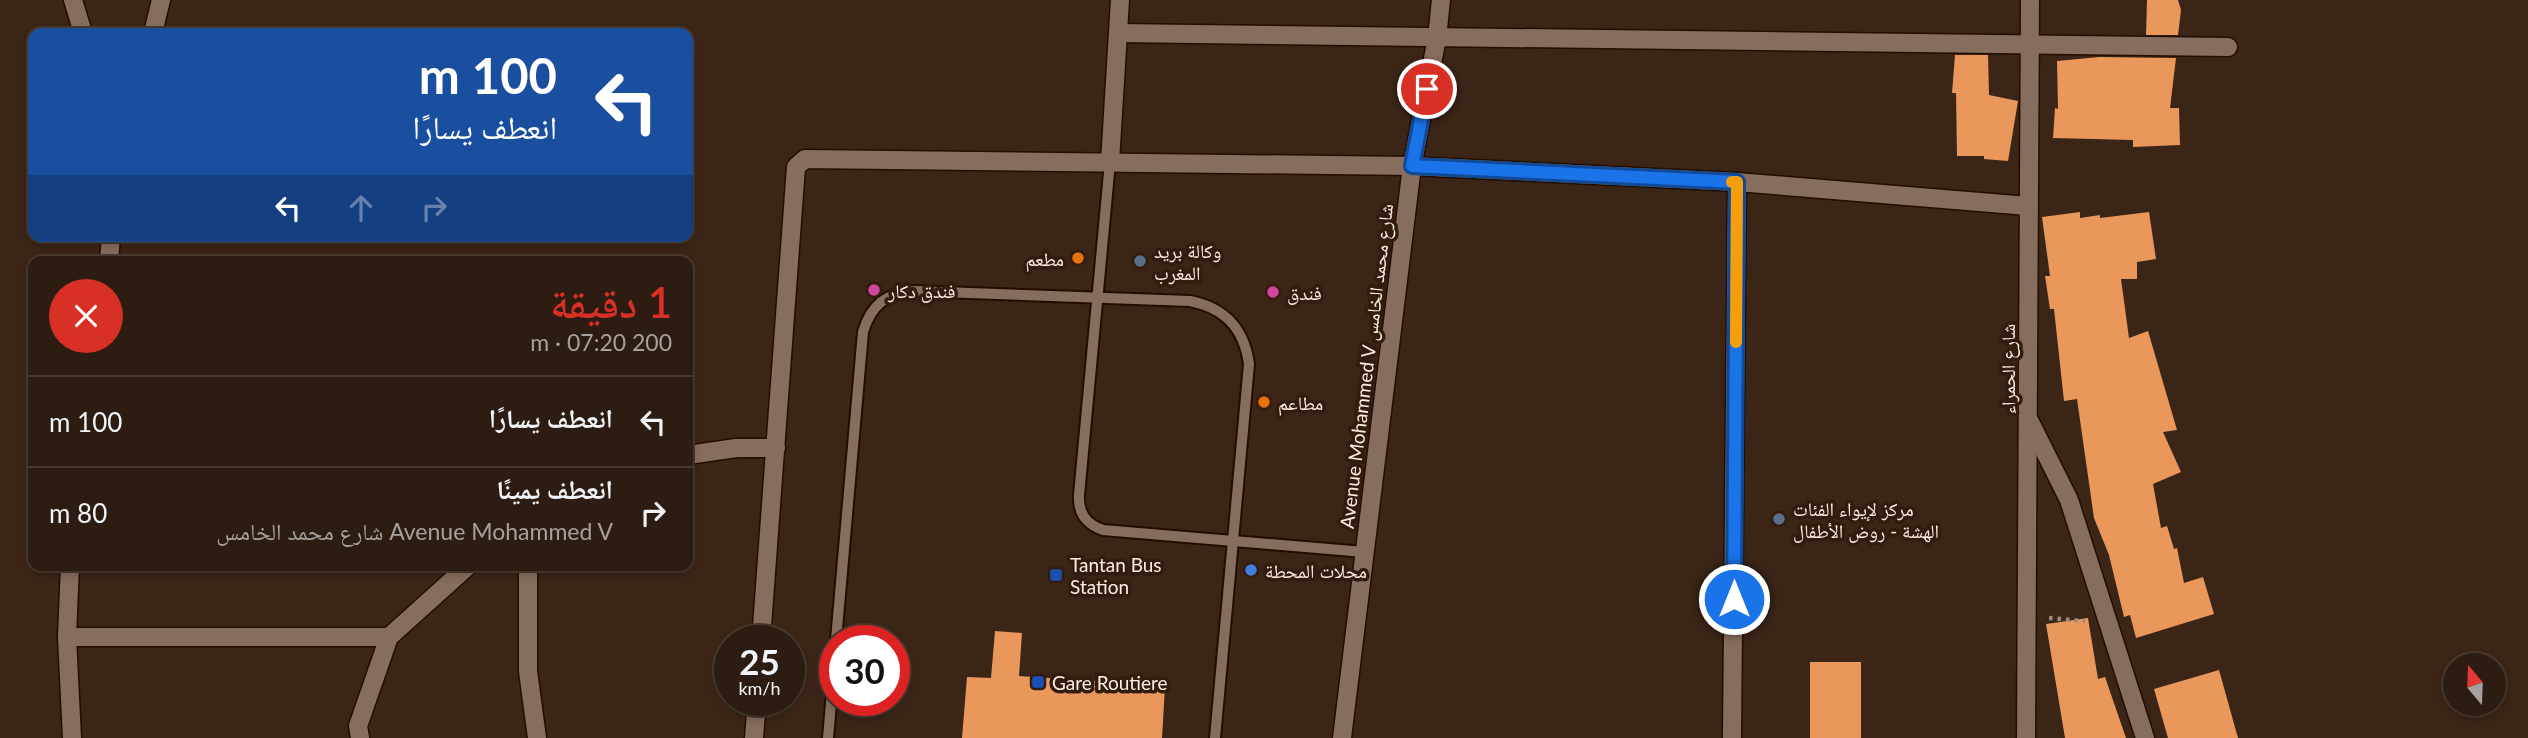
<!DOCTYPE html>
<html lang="ar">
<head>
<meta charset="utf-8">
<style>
  :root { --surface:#2c1c11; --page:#38291f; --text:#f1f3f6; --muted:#a6a19f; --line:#483a31; --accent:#d93025 }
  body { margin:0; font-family:Lato,"Noto Naskh Arabic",sans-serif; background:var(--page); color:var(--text); direction:rtl; height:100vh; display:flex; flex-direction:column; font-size:26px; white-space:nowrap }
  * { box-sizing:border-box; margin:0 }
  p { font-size:23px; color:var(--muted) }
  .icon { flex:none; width:38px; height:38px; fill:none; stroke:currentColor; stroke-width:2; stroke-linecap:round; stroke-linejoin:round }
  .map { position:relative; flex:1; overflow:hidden; direction:ltr }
  .drawer { position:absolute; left:28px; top:256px; width:665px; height:315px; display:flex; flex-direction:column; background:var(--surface); border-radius:14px; box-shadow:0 4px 10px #0003,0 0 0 2px var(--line); direction:rtl }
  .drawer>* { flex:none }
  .guide { position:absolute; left:28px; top:28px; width:665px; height:214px; border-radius:14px; box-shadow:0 4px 10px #0003,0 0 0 2px var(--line); direction:rtl; background:#1a4fa0; color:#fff; overflow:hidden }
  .needle { width:46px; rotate:341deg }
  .fabs { position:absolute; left:2443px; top:653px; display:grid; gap:14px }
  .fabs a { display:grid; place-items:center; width:63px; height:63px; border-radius:50%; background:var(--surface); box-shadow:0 4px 10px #0003,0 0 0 2px var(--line); font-size:35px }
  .speed { position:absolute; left:714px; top:625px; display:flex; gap:14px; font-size:35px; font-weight:700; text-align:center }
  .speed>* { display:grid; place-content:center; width:91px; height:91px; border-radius:50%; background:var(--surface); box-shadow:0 4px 10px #0003,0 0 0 2px var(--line); line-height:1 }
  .speed small { font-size:18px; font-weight:400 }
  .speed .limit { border:10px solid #d22; background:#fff; color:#111 }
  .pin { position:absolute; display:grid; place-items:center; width:60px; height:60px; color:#fff; margin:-30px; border:4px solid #fff; border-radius:50%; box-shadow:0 2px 7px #0007 }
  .me { position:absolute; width:77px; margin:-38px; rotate:0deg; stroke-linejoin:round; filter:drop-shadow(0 0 5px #0008) }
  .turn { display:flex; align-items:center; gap:24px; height:147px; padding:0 21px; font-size:32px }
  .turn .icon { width:91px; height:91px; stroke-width:2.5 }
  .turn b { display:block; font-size:49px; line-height:60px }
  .lanes { display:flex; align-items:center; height:66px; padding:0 21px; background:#0003; justify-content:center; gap:35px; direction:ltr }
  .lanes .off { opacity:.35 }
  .round { display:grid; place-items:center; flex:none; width:74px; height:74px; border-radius:37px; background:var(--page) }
  .head { display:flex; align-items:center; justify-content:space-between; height:119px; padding:0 21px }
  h1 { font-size:42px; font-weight:600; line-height:52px; color:var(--accent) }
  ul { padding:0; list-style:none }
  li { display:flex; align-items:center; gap:21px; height:91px; padding:0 21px; border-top:2px solid var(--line) }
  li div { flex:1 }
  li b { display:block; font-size:26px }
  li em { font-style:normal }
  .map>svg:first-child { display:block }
  .building { fill:#ea975c }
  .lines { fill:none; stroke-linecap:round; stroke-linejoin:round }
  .service-casing { stroke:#210e02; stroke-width:14 }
  .minor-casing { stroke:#210e02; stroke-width:21 }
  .path { stroke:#9e8b7f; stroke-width:4.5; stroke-dasharray:3.5 5; stroke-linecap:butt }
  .service { stroke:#876d5d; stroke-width:10 }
  .minor { stroke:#876d5d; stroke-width:18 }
  .route-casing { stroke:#114b97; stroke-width:18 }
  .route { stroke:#1a73e8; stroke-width:12 }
  .slow { stroke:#f59e0b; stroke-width:12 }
  .food-dot { fill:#e8710a; stroke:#311c0d; stroke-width:2.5 }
  .service-dot { fill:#5c6f8a; stroke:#311c0d; stroke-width:2.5 }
  .hotel-dot { fill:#d1479c; stroke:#311c0d; stroke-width:2.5 }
  .shop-dot { fill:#3f7fe0; stroke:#311c0d; stroke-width:2.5 }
  .transit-dot { fill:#1a4fb4; stroke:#311c0d; stroke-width:2.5 }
  .labels { text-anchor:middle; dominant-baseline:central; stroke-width:7; stroke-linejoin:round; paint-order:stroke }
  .poi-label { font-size:19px; fill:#fcede3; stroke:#311c0d; text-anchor:start }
  .street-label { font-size:19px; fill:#fcede3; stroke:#311c0d }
</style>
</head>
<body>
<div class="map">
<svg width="2528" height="738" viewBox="0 0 2528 738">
  <rect width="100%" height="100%" fill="#3b2517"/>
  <g class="building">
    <polygon points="2147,0 2178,0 2181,10 2178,35 2146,35"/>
    <polygon points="1955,55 1988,55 1989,95 2018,101 2008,161 1984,159 1984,156 1957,156 1956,93 1952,93"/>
    <polygon points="2099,57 2176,58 2170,108 2179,108 2180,145 2133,147 2133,140 2053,138 2055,108 2058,109 2057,61"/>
    <polygon points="2080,212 2080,218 2100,215 2100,218 2149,212 2156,259 2137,262 2137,279 2121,279 2129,338 2148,331 2177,430 2163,432 2181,472 2153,484 2161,528 2167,526 2174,549 2177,548 2184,583 2203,577 2214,614 2136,638 2130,615 2124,617 2109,555 2094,518 2077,399 2064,401 2054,309 2050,309 2045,276 2050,276 2042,217"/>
    <polygon points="2088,618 2098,679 2105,677 2126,738 2065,738 2046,624"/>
    <polygon points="995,631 1022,633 1019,676 1165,686 1162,738 962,738 967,677 991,678"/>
    <rect x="1810" y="662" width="51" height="76"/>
    <polygon points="2219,670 2238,738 2168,738 2154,689"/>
  </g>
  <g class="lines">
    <g class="service-casing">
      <g id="service">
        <path d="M1110 162 1079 495C1078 513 1086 524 1103 530L1364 552"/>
        <path d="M836 640 863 332C871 305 886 293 914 291L1190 301C1225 308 1244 328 1249 364L1215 738"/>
        <polyline points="828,738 835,658"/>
      </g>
    </g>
    <g class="minor-casing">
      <g id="minor">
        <polyline points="73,0 83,33"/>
        <polyline points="153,33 161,0"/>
        <polyline points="1118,33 2228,47"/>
        <polyline points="1110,162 1120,0"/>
        <polyline points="109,261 111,236"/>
        <polyline points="2029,420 2069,500 2145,738"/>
        <polyline points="688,455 736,448 776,448"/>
        <polyline points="70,565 67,637 72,738"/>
        <polyline points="528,565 528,671 537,738"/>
        <polyline points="67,637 389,637"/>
        <polyline points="761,640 796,167 805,159 1412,166 1737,182 2028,206"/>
        <polyline points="360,738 358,726 389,637 469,565"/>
        <polyline points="754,738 757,700"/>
        <polyline points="1342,738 1412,166 1437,38 1441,0"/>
        <polyline points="1732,738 1737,182"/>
        <polyline points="2026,738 2030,0"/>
      </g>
    </g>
    <polyline class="path" points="2049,618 2085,621"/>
    <use href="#service" class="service"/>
    <use href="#minor" class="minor"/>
  </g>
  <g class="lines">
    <g class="route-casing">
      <polyline id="route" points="1427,89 1412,166 1737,182 1734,599"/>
    </g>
    <use href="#route" class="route"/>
    <polyline class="slow" points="1732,182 1737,182 1736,342"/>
  </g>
  <g class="food-dot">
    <circle cx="1078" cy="258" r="7"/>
    <circle cx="1264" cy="402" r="7"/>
  </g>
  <g class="service-dot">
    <circle cx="1140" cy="261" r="7"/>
    <circle cx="1779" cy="519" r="7"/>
  </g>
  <g class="hotel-dot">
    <circle cx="874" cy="290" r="7"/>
    <circle cx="1273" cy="292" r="7"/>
  </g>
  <circle class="shop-dot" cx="1251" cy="570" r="7"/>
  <g class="transit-dot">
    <rect x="1049" y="568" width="14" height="14" rx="3.5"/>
    <rect x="1031" y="675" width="14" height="14" rx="3.5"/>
  </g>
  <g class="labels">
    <g class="poi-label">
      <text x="1154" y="250">وكالة بريد<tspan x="1154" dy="22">المغرب</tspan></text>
      <text x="1064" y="258" text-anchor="end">مطعم</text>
      <text x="888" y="290">فندق دكار</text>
      <text x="1287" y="292">فندق</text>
      <text x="1278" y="402">مطاعم</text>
      <text x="1793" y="508">مركز لإيواء الفئات<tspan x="1793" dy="22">الهشة - روض الأطفال</tspan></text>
      <text x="1070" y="564">Tantan Bus<tspan x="1070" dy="22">Station</tspan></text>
      <text x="1265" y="570">محلات المحطة</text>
      <text x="1052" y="682">Gare Routiere</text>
    </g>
    <g class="street-label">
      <text transform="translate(1366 366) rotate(-83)">Avenue Mohammed V شارع محمد الخامس</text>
      <text transform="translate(2007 369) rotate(-90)">شارع الحمراء</text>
    </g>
  </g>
</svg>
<div class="fabs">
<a><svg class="needle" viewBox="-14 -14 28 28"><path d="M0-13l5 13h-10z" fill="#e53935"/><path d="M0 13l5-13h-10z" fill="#a6a19f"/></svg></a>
</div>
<div class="speed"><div>25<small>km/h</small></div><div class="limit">30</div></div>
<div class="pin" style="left:1427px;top:89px;background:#d93025"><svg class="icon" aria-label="arrive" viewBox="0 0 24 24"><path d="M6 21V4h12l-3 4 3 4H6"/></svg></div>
<svg class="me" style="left:1734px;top:599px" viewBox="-20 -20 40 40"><circle r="17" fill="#1a73e8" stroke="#fff" stroke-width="3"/><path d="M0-11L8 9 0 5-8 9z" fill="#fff"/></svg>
<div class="guide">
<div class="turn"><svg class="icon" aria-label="left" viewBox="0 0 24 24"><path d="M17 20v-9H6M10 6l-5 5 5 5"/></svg><div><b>100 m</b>انعطف يسارًا</div></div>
<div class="lanes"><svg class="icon" aria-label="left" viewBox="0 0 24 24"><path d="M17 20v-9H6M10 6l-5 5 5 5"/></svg><svg class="icon off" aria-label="ahead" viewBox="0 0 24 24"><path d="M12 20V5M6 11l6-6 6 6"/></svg><svg class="icon off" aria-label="right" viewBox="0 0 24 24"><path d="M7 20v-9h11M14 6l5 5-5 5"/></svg></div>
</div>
<section class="drawer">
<div class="head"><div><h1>1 دقيقة</h1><p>200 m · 07:20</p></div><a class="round" style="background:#d93025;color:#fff"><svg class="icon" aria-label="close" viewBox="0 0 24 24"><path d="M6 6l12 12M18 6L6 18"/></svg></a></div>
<ul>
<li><svg class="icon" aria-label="left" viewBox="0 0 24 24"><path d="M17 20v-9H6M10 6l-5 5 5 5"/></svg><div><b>انعطف يسارًا</b></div><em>100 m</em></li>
<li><svg class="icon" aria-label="right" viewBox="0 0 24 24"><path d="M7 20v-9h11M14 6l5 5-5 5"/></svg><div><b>انعطف يمينًا</b><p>Avenue Mohammed V شارع محمد الخامس</p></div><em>80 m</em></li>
</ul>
</section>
</div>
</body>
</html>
